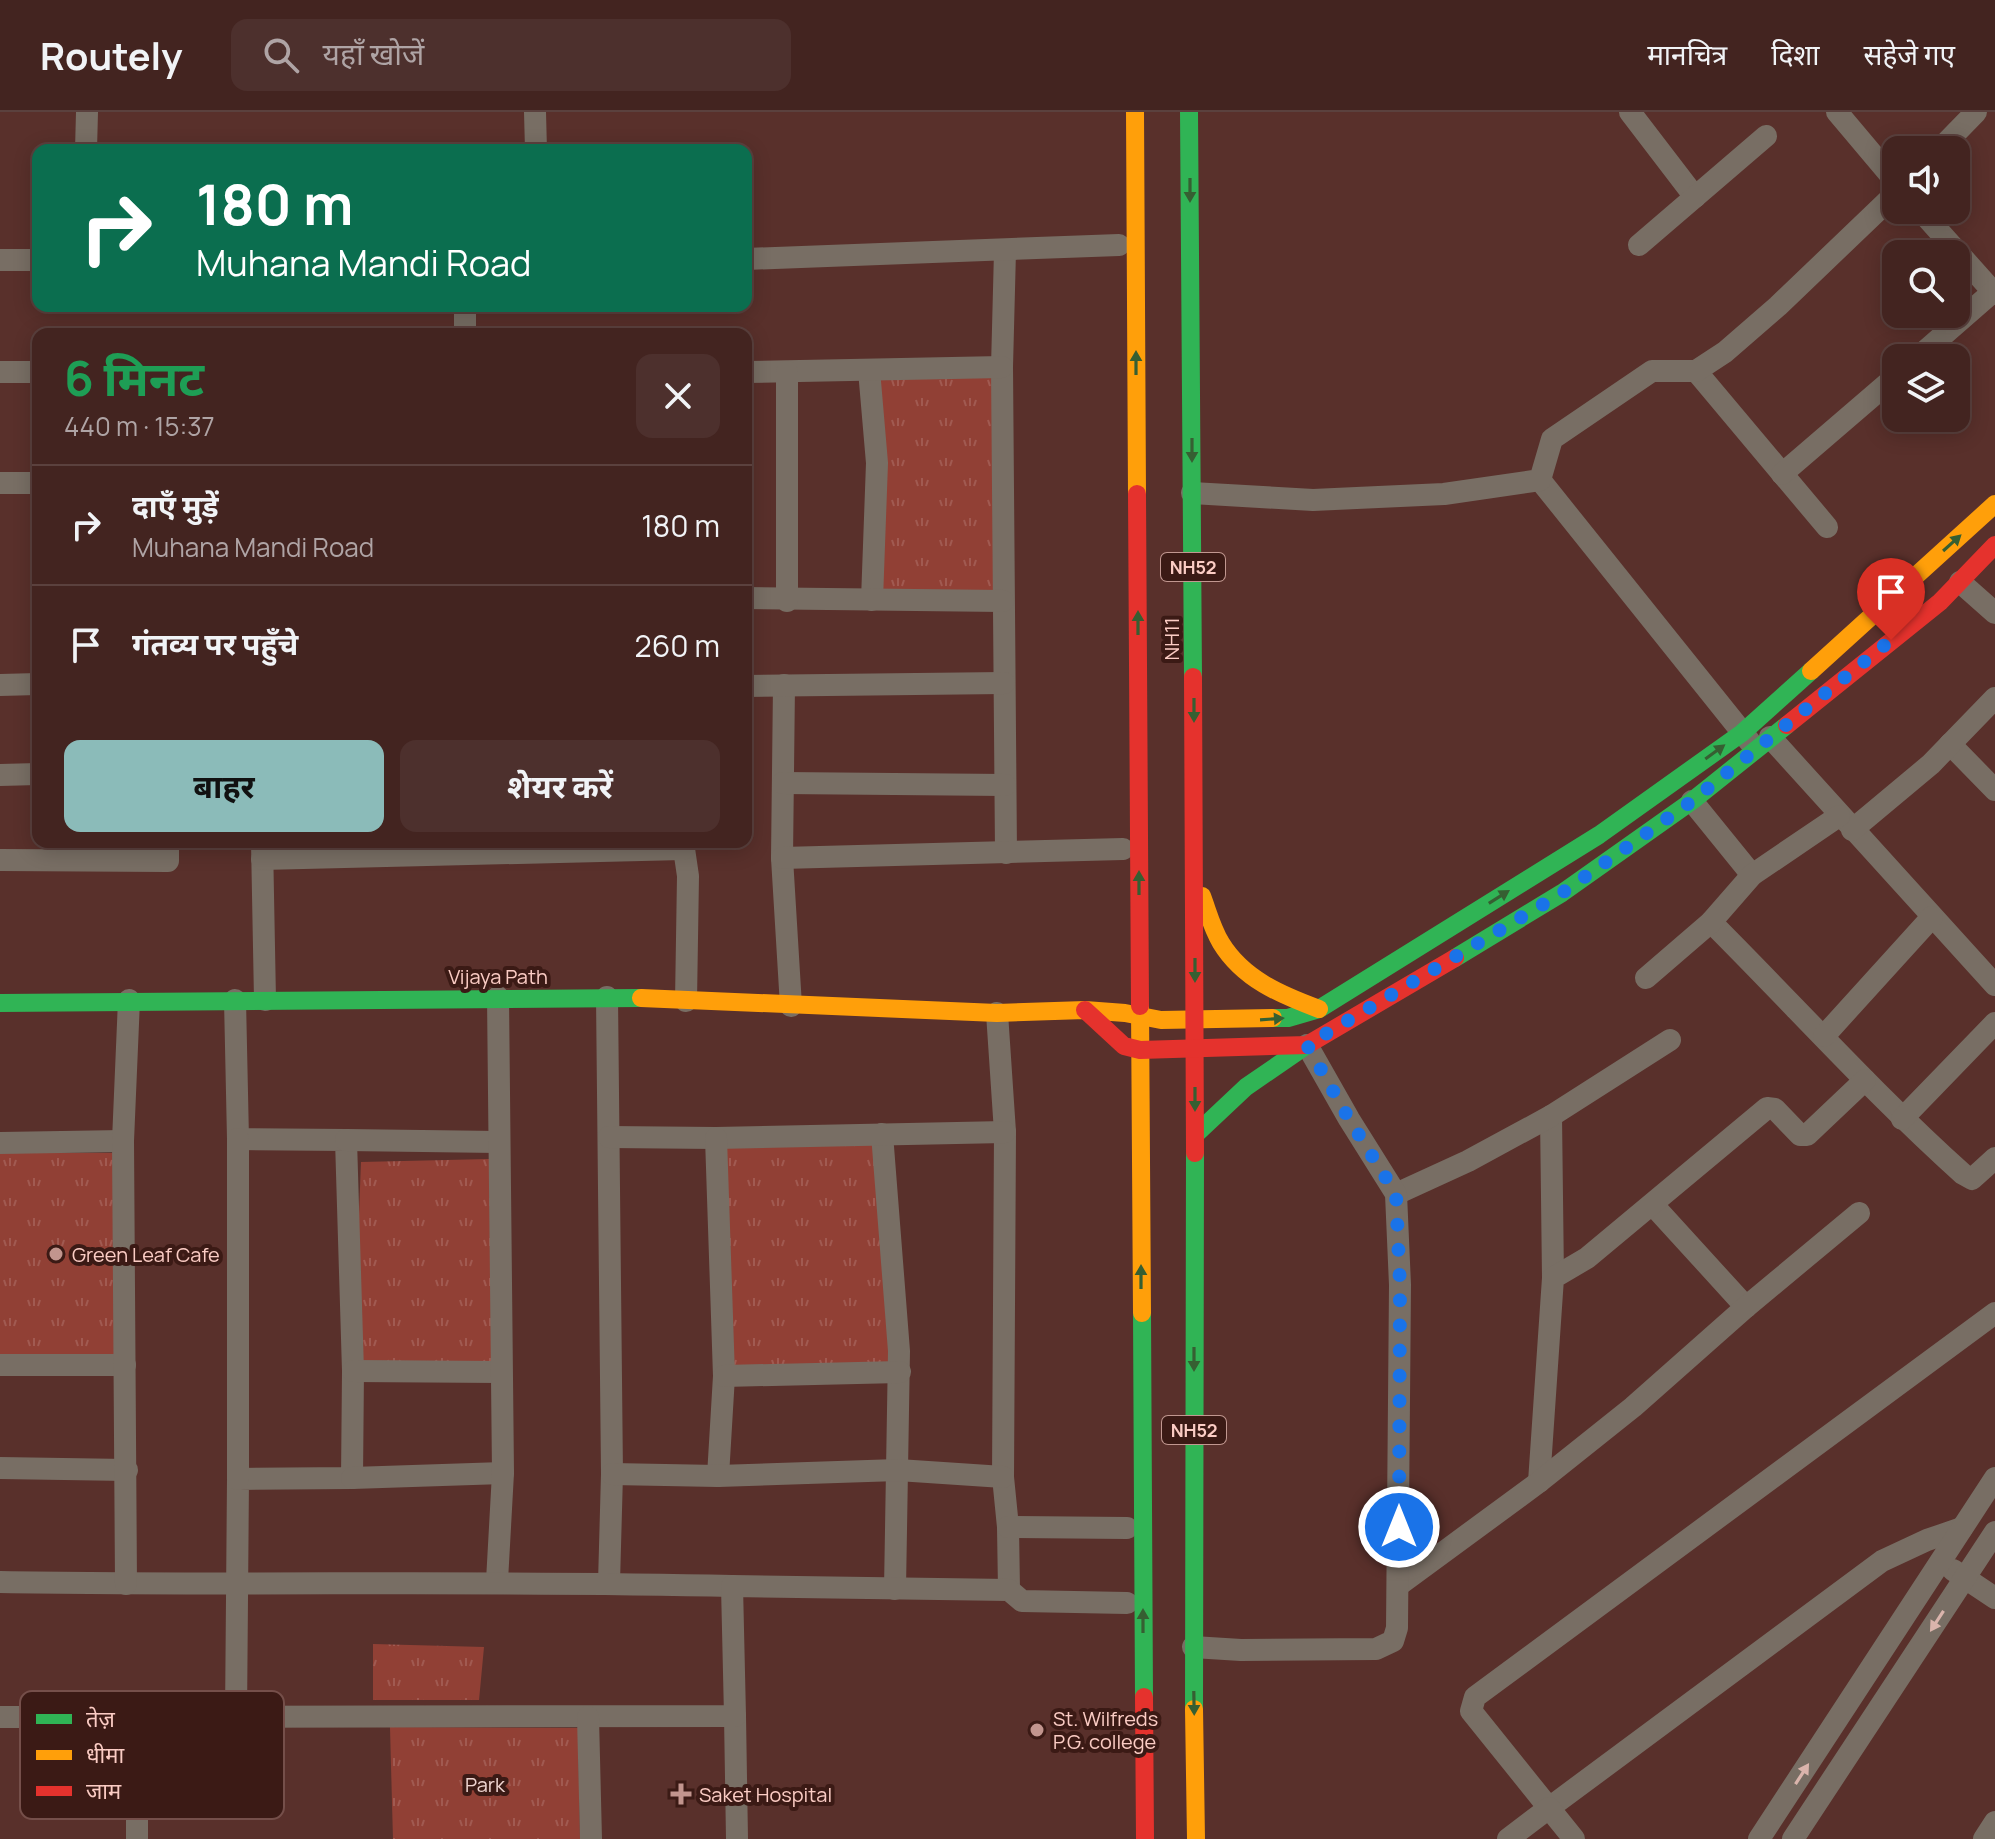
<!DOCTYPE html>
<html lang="hi">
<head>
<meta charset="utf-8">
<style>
  :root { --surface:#432420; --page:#4d302d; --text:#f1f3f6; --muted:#afa4a5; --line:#5b413e; --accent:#8bbbb9 }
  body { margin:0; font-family:Manrope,"Noto Sans Devanagari",sans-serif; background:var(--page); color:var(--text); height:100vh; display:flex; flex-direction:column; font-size:30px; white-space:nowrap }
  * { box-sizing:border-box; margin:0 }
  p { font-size:26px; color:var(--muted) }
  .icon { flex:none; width:44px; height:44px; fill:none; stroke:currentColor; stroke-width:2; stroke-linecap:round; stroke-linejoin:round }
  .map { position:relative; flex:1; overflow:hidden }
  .side { position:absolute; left:32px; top:216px; width:720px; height:520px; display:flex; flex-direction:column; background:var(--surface); border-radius:16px; box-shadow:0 4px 20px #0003,0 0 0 2px var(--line) }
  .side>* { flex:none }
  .hud { position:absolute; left:32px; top:32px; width:720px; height:168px; border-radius:16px; box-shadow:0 4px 20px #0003,0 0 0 2px var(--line); background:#0b6e4f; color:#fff; overflow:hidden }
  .buttons { position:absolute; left:1882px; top:24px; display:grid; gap:16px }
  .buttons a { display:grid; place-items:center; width:88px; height:88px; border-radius:16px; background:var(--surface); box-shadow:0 4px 20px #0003,0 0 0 2px var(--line); font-size:40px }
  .pin { position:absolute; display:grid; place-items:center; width:68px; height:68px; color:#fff; margin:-82px -34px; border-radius:50% 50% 50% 0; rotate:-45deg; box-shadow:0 0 8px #0007 }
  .pin .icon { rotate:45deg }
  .me { position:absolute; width:88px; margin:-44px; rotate:0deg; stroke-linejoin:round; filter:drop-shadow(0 0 6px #0008) }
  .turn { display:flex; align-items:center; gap:28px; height:168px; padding:0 32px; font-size:36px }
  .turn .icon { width:104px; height:104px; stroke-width:2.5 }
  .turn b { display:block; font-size:56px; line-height:68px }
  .round { display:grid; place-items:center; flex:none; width:84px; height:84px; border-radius:16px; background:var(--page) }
  .overview { display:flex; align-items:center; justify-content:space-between; height:136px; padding:0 32px }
  h1 { font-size:48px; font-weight:700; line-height:60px; color:#1e9e55 }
  .button { display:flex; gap:16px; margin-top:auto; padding:16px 32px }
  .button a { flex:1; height:92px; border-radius:16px; background:var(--accent); color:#111; font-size:32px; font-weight:700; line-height:92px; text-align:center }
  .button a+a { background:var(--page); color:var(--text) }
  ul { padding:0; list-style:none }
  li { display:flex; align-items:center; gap:24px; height:120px; padding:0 32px; border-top:2px solid var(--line) }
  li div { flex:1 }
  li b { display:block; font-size:30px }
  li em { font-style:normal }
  header { display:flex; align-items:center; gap:48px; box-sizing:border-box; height:112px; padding:0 40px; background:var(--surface); border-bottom:2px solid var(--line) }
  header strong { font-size:38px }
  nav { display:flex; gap:44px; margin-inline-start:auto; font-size:28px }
  .search { width:560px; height:72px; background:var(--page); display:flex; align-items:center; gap:20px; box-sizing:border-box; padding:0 28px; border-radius:16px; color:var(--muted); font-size:30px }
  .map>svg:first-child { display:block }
  .grass { fill:url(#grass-tufts) }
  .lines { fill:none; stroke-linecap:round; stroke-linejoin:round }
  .street { stroke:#786e64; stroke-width:22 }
  .fast { stroke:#30b455; stroke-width:18 }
  .slow { stroke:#ff9f0a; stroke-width:18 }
  .jam { stroke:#e5322d; stroke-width:18 }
  .oneway { fill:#365f32 }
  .oneway2 { fill:#dab4ac }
  .route { stroke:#1a73e8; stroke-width:14; stroke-dasharray:0 25.2 }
  .poi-dot { fill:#c2958e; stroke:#3b1a15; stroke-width:3 }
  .labels { text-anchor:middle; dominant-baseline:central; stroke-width:8; stroke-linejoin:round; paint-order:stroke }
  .shield { fill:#3b1a15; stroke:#c19790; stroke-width:2 }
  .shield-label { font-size:18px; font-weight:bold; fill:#fbccc4 }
  .street-label { font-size:20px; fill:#fbccc4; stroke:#3b1a15 }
  .poi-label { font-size:20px; fill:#fbccc4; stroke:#3b1a15; text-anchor:start }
  .park-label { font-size:20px; fill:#efd4d0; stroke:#3b1a15 }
  .key { fill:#3b1a15; stroke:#754f4a; stroke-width:2 }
  .key-label { font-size:22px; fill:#fbccc4 }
</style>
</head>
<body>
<header>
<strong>Routely</strong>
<div class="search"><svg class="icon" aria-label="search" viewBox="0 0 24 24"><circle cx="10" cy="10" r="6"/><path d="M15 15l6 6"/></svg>यहाँ खोजें</div>
<nav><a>मानचित्र</a><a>दिशा</a><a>सहेजे गए</a></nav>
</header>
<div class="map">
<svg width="1995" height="1727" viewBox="0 0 1995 1727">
  <defs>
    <pattern id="grass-tufts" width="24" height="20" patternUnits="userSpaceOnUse" patternTransform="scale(2)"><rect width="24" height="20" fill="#914035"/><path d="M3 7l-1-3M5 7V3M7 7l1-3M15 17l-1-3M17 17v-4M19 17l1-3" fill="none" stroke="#a15a51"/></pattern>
  </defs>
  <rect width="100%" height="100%" fill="#59302b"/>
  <g class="grass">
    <polygon points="1002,255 1003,489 872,488 869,258"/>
    <polygon points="882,1022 900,1260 724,1264 716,1026"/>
    <polygon points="0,1041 114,1041 118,1246 0,1244"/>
    <polygon points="489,1047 497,1254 353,1259 361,1050"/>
    <polygon points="373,1532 484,1535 479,1588 373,1588"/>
    <polygon points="390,1615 578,1616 580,1727 393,1727"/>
  </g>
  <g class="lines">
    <g class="street">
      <polyline points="535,0 536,38"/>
      <polyline points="1630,0 1695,85"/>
      <polyline points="1837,0 1896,70"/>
      <polyline points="86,38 87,0"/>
      <polyline points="1939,38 1976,0"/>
      <polyline points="1920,98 1995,182"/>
      <polyline points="1639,133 1766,24"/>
      <polyline points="1005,139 1002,255 1006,741"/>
      <polyline points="746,147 1119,133"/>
      <polyline points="0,148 38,148"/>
      <polyline points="465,194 465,222"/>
      <polyline points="1917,246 1995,178"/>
      <polyline points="869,258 877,351 872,488"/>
      <polyline points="1696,259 1827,415"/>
      <polyline points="0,260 38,260"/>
      <polyline points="746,260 1002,255"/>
      <polyline points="1782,362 1896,264"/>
      <polyline points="1540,368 1750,630"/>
      <polyline points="0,371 38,371"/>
      <polyline points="1192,381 1313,388 1444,382 1540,368 1552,327 1652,259 1696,259 1725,240 1778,194 1896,81"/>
      <polyline points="1960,470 1995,501"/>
      <polyline points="746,486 1003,489"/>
      <polyline points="787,489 787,260"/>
      <polyline points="0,573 38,572"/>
      <polyline points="784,573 782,746 791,894"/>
      <polyline points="746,574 1004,571"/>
      <polyline points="1770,625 1995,873"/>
      <polyline points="1950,632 1995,678"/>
      <polyline points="0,663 38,662"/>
      <polyline points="783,671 1005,673"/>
      <polyline points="1692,689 1752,763"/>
      <polyline points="1852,718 1931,652 1995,586"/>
      <polyline points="262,730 265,888"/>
      <polyline points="683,730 688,764 686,889"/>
      <polyline points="782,746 1123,737"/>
      <polyline points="262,747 683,737"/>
      <polyline points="0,748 168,749 168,730"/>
      <path d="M1711 810C1795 894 1875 983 1963 1062L1972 1067 1995 1046"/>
      <polyline points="1646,866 1711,810 1752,763 1839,704"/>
      <polyline points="607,885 612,1362 609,1471"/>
      <polyline points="235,888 238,1027 346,1028 353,1259 352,1366 238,1367 236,1605"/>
      <polyline points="997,901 1005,1020 1003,1365 1008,1415 1009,1478"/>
      <polyline points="1824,924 1932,805"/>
      <polyline points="1551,1004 1553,1166"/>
      <polyline points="1902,1007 1995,911"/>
      <polyline points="882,1022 899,1239 895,1477"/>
      <polyline points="609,1025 716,1026 1005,1020"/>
      <polyline points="716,1026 724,1264 718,1364"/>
      <polyline points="238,1027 238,1367"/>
      <polyline points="346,1028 498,1030"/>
      <polyline points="0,1031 123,1029"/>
      <polyline points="1396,1082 1468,1049 1551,1004 1670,928"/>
      <polyline points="1653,1093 1746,1195"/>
      <polyline points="0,1253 125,1253"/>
      <polyline points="353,1259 500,1260"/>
      <polyline points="724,1264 900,1260"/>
      <polyline points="0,1356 127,1358"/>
      <polyline points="612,1362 718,1364 898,1358 1003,1365"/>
      <polyline points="352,1366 503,1361"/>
      <polyline points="1539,1370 1553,1166 1587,1146 1767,996 1775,997 1800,1023 1807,1023 1865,968"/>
      <polyline points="1008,1415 1127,1416"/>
      <polyline points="1962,1416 1927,1428 1882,1449 1549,1696 1471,1599 1475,1585 1995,1201"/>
      <polyline points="1953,1458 1995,1486"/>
      <polyline points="497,1469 503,1361 498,885"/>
      <path d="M0 1470C244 1474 488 1468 732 1474"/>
      <polyline points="126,1472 123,1029 129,888"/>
      <polyline points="1399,1473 1539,1370 1633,1295 1746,1195 1859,1101"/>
      <polyline points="1193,1535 1241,1538 1376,1537 1393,1529 1397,1516 1400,1173 1396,1082 1349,1007 1307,933"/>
      <polyline points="735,1604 737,1727"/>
      <polyline points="0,1605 735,1604 732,1474 1009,1478 1022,1489 1127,1491"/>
      <polyline points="588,1605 591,1727"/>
      <polyline points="137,1727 137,1629"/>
      <polyline points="1508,1727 1549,1696 1574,1727"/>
      <polyline points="1759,1727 1995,1366"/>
      <polyline points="1793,1727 1995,1420"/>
      <polyline points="1984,1727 1995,1710"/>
    </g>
    <g class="fast">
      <polyline points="1189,0 1193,565"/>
      <polyline points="1455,846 1562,781 1692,689 1787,613"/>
      <polyline points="0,891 641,886"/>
      <polyline points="1273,906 1288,906 1319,897 1599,723 1742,621 1811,559"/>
      <polyline points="1195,1023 1246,975 1307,933"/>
      <polyline points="1142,1201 1144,1585"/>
      <polyline points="1194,1597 1195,1041"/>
    </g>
    <g class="slow">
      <polyline points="1135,0 1137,382"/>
      <polyline points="1811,559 1995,392"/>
      <path d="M1202 784C1208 800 1212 816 1221 831 1243 867 1281 883 1319 897"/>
      <polyline points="641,886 997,901 1085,898 1125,901 1161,908 1273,906"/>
      <polyline points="1140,894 1142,1201"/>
      <polyline points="1194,1597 1196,1727"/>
    </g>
    <g class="jam">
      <polyline points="1137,382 1140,894"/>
      <polyline points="1193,565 1195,1041"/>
      <polyline points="1787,613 1940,490 1995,433"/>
      <polyline points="1085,898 1124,934 1140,938 1307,933 1455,846"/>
      <polyline points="1144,1585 1145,1727"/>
    </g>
  </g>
  <defs><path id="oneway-solid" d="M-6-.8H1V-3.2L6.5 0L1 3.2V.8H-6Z" transform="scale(2)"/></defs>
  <g class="oneway">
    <use href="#oneway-solid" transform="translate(1190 78) rotate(90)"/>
    <use href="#oneway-solid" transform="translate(1136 251) rotate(-90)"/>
    <use href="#oneway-solid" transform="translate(1192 338) rotate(90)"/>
    <use href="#oneway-solid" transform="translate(1952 431) rotate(-42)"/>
    <use href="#oneway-solid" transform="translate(1138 511) rotate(-90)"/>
    <use href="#oneway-solid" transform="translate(1194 598) rotate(90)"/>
    <use href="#oneway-solid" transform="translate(1715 640) rotate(-36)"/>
    <use href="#oneway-solid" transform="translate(1139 771) rotate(-90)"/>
    <use href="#oneway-solid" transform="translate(1499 785) rotate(-32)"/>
    <use href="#oneway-solid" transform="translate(1195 858) rotate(90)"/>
    <use href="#oneway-solid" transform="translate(1272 907) rotate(-4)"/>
    <use href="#oneway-solid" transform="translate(1195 987) rotate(90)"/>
    <use href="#oneway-solid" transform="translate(1141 1165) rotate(-90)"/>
    <use href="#oneway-solid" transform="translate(1194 1247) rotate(90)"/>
    <use href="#oneway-solid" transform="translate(1143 1509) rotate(-90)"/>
    <use href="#oneway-solid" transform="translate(1194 1591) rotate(89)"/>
  </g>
  <g class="oneway2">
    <use href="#oneway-solid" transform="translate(1937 1509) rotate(123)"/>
    <use href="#oneway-solid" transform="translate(1802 1662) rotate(-57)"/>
  </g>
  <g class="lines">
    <polyline class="route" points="1399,1415 1400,1173 1396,1082 1349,1007 1307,933 1562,781 1692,689 1891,528"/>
  </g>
  <g class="poi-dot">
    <circle cx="56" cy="1142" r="8"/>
    <circle cx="1037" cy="1618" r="8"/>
    <path d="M677 1670h8v8h8v8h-8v8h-8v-8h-8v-8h8z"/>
  </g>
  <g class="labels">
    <g class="shield">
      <rect x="1161" y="441" width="64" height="28" rx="6"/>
      <rect x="1162" y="1304" width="64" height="28" rx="6"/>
    </g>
    <g class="shield-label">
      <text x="1193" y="455">NH52</text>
      <text x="1194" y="1318">NH52</text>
    </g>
    <g class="street-label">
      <text transform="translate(1171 527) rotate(-90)">NH11</text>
      <text x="498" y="864">Vijaya Path</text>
    </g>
    <g class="poi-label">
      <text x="72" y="1142">Green Leaf Cafe</text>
      <text x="1053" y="1606">St. Wilfreds<tspan x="1053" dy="23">P.G. college</tspan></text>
      <text x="699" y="1682">Saket Hospital</text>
    </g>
    <g class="park-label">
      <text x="485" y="1672">Park</text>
    </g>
  </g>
  <rect x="20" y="1579" width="264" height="128" rx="12" class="key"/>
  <rect x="36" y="1602" width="36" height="10" fill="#30b455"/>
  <rect x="36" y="1638" width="36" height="10" fill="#ff9f0a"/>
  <rect x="36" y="1674" width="36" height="10" fill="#e5322d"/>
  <g class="key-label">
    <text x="86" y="1615">तेज़</text>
    <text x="86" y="1651">धीमा</text>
    <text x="86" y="1687">जाम</text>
  </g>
</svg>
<div class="buttons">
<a><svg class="icon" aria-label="sound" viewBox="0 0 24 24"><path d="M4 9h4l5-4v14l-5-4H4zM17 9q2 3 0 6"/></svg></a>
<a><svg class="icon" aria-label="search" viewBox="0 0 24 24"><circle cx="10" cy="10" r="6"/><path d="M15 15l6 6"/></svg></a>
<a><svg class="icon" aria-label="layers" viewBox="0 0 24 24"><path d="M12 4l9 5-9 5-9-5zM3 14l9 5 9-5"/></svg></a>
</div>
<div class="pin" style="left:1891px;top:528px;background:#d93025"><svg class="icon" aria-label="arrive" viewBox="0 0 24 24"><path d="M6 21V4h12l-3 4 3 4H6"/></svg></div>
<svg class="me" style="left:1399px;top:1415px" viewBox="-20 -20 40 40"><circle r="17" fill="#1a73e8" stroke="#fff" stroke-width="3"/><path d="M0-11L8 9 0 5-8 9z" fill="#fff"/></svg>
<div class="hud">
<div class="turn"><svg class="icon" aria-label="right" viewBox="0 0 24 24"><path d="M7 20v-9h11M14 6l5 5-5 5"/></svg><div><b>180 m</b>Muhana Mandi Road</div></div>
</div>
<section class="side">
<div class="overview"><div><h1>6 मिनट</h1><p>440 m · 15:37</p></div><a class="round"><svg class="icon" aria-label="close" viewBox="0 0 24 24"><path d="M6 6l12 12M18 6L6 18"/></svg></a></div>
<ul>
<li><svg class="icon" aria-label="right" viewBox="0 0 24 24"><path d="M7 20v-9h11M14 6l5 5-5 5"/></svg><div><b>दाएँ मुड़ें</b><p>Muhana Mandi Road</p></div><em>180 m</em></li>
<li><svg class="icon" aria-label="arrive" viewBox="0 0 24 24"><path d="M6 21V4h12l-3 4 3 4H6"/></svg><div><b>गंतव्य पर पहुँचे</b></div><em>260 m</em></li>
</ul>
<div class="button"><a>बाहर</a><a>शेयर करें</a></div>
</section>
</div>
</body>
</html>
